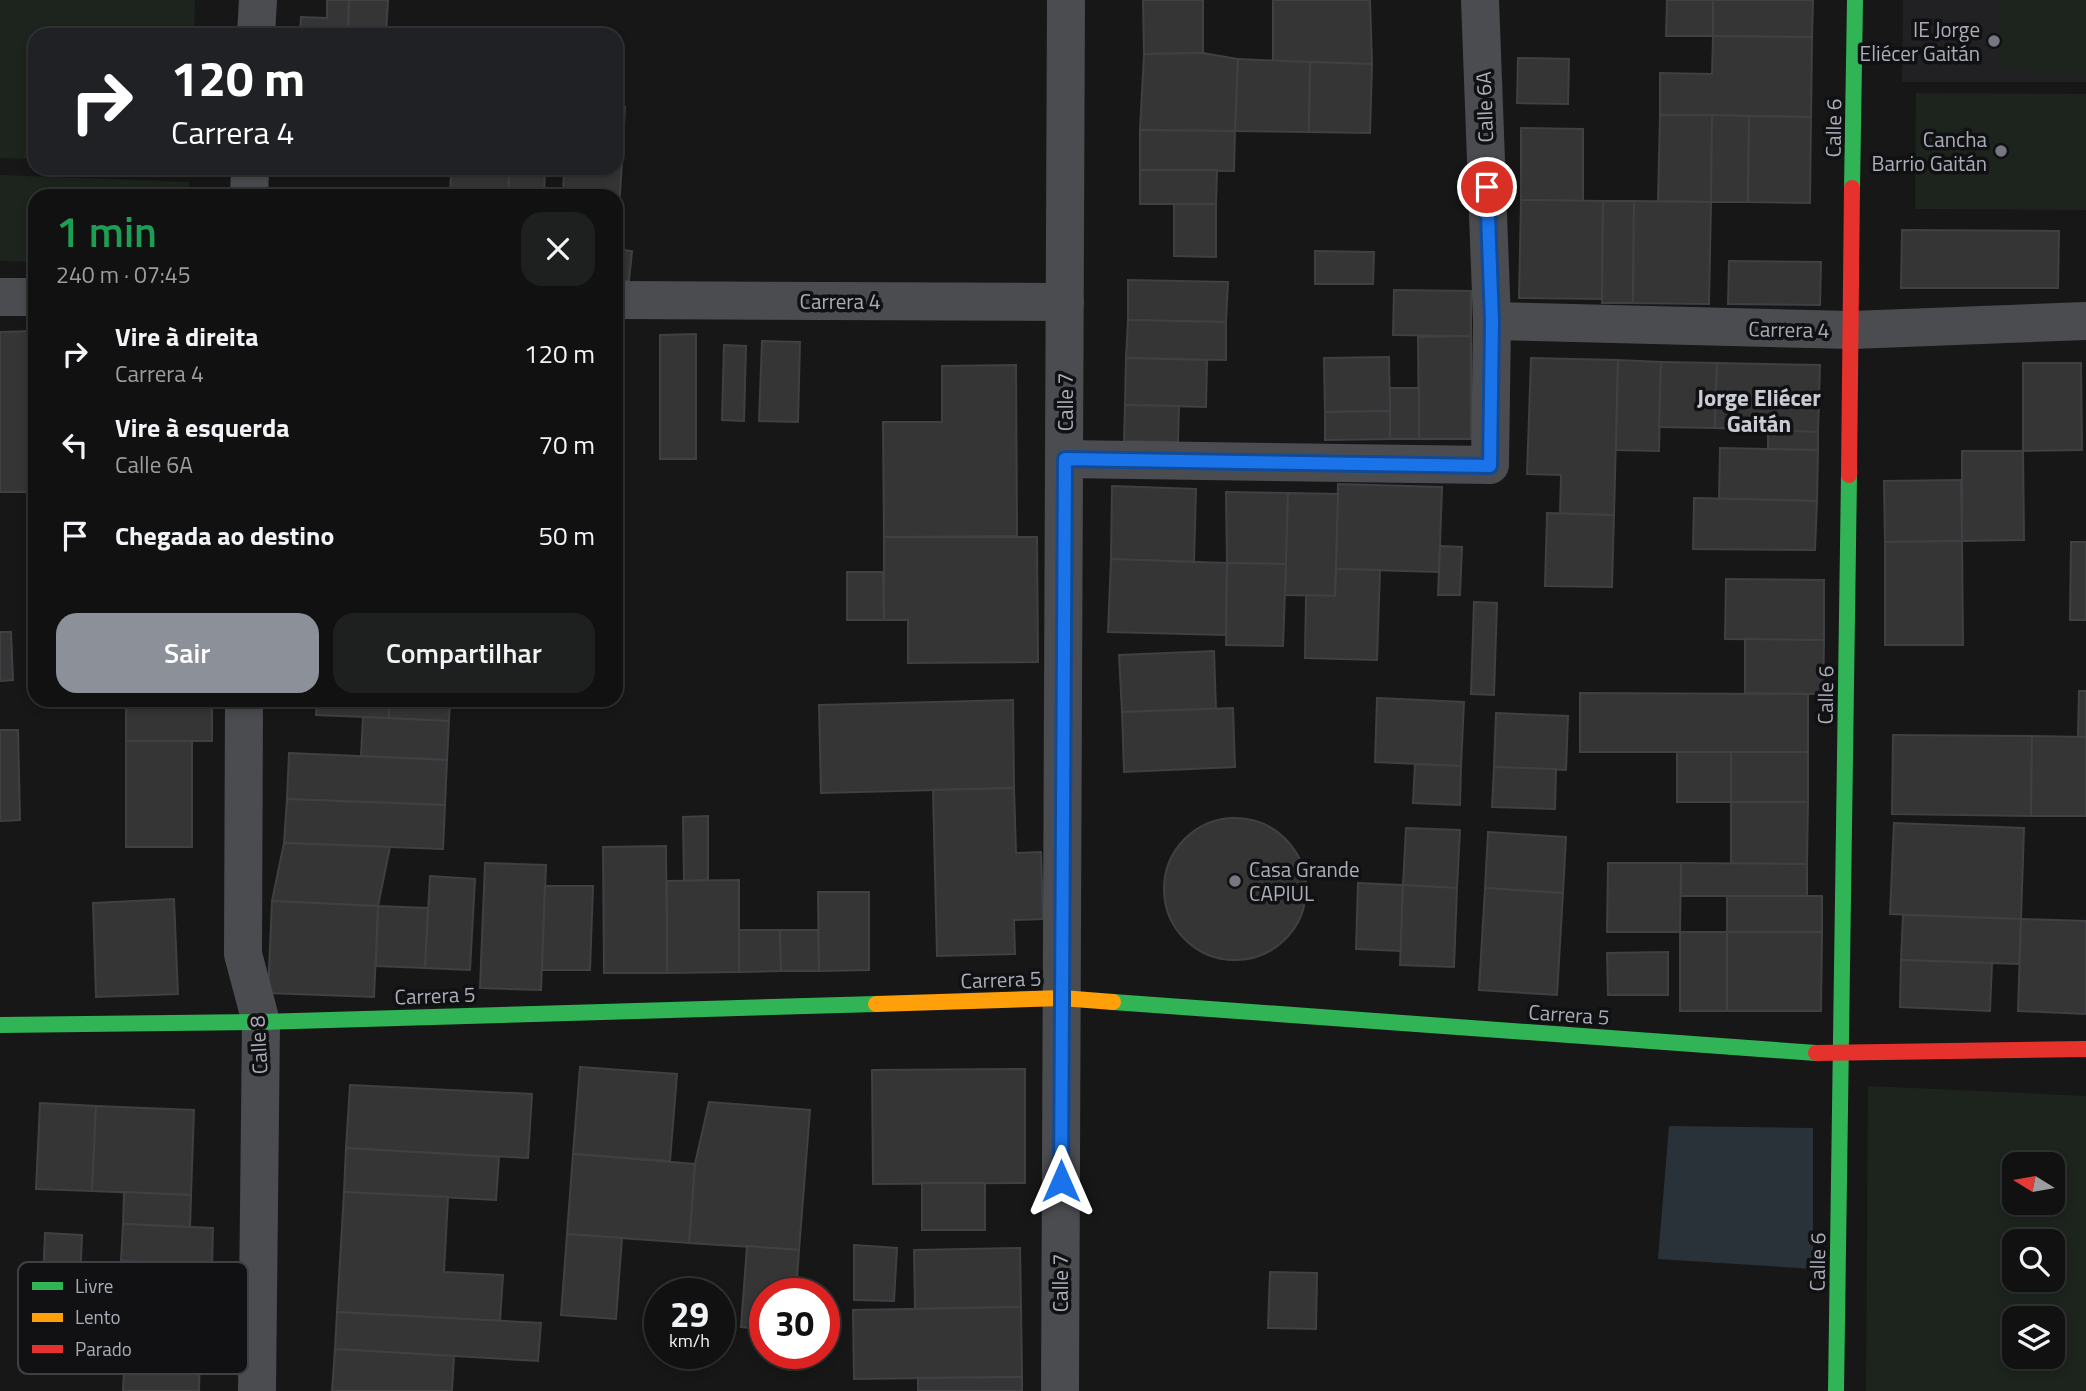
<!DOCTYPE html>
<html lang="pt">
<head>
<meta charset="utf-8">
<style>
  :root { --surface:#111; --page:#1e1f1f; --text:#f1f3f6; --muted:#9c9d9f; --line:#303131; --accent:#8c9099 }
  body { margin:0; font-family:"Titillium Web",sans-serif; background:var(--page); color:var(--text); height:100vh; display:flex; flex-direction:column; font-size:26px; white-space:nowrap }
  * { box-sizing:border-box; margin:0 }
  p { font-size:23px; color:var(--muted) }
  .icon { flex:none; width:38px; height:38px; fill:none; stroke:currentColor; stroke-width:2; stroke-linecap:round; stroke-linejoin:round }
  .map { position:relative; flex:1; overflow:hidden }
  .details { position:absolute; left:28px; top:189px; width:595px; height:518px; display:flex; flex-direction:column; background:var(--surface); border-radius:21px; box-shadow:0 4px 10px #0003,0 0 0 2px var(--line) }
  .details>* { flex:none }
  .top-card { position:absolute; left:28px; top:28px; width:595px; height:147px; border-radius:21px; box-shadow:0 4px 10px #0003,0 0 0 2px var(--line); background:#202124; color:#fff; overflow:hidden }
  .needle { width:46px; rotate:281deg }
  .controls { position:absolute; left:2002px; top:1152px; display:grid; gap:14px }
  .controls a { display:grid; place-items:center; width:63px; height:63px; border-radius:14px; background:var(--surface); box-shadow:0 4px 10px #0003,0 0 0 2px var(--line); font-size:35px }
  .speed { position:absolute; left:644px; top:1278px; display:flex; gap:14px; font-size:35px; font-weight:700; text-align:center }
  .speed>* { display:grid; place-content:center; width:91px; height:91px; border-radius:50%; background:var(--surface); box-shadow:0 4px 10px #0003,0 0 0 2px var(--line); line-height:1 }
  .speed small { font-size:18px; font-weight:400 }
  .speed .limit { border:10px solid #d22; background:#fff; color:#111 }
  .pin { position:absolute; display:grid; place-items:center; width:60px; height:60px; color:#fff; margin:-30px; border:4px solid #fff; border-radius:50%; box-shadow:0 2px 7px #0007 }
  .me { position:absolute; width:77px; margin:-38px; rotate:0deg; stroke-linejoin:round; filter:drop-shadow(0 0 5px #0008) }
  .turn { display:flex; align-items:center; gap:24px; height:147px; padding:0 28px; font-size:32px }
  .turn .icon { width:91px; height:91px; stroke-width:2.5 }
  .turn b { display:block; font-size:49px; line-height:60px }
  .round { display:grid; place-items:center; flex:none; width:74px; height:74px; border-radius:21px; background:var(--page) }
  .headline { display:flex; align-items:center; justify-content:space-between; height:119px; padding:0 28px }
  h1 { font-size:42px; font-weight:600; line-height:52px; color:#1e9e55 }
  .cta { display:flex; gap:14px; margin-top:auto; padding:14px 28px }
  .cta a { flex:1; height:80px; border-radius:21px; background:var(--accent); color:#fff; font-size:28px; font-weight:600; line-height:80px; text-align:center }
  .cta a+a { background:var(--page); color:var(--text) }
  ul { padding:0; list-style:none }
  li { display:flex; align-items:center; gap:21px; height:91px; padding:0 28px }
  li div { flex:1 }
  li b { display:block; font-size:26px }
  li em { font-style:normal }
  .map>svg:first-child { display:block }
  .built { fill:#212123 }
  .green { fill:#1d241e; fill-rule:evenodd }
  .water { fill:#2a3239 }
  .building { fill:#353536; stroke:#3f4043; stroke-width:2 }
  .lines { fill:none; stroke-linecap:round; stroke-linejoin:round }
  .street { stroke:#4b4c50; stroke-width:38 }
  .fast { stroke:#30b455; stroke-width:16 }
  .slow { stroke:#ff9f0a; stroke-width:16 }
  .jam { stroke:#e5322d; stroke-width:16 }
  .route-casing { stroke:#114b97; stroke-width:18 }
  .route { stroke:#1a73e8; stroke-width:12 }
  .poi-dot { fill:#757880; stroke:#111113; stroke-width:2.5 }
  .labels { text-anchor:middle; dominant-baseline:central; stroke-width:7; stroke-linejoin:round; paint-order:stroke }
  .poi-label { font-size:21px; fill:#a8adb8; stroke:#111113; text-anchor:end }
  .street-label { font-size:21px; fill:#a8adb8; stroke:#111113 }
  .neighbourhood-label { font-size:23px; font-weight:bold; fill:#c9ccd4; stroke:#111113 }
  .key { fill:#111113; stroke:#3e4045; stroke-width:2 }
  .key-label { font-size:19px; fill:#a8adb8 }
</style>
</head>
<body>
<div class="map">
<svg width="2086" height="1391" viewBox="0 0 2086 1391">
  <rect width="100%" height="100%" fill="#171717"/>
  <polygon class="built" points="1903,0 2086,0 2086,82 1902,82"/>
  <g class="green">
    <polygon points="0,0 195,0 194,35 35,35 35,159 0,158"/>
    <polygon points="2001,0 2086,0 2086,74 1997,69"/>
    <polygon points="1916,93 2086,94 2086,210 1915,209"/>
    <polygon points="0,175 189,182 189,196 35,196 35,262 0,261"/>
    <path d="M1868 1086 2086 1096V1391H1866ZM2014 1164H2053V1202H2014ZM2014 1241H2053V1279H2014ZM2014 1318H2053V1356H2014Z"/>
  </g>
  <polygon class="water" points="1669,1126 1813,1128 1813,1269 1658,1259"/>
  <g class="building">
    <polygon points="327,0 349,0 348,35 300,35 301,17 327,18"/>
    <polygon points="349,0 388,0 386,34 406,35 348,35"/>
    <polygon points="1143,0 1203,0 1203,53 1144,54"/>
    <polygon points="1273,0 1370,0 1372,64 1310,62 1273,66"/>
    <polygon points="1667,0 1713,0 1713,36 1666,36"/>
    <polygon points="1713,0 1813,0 1812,37 1713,36"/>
    <polygon points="1713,36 1812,37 1811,117 1660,115 1660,73 1712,74"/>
    <polygon points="1203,53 1238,59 1235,131 1140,130 1144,54"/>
    <polygon points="1518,58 1569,59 1568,104 1517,103"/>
    <polygon points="1238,59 1310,62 1309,132 1235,131"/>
    <polygon points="1310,62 1372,64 1370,133 1309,132"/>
    <polygon points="616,107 625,107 622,162 616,161"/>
    <polygon points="1660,115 1712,115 1711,202 1658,201"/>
    <polygon points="1712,115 1749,116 1748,202 1711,202"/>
    <polygon points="1749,116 1811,117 1810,203 1748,202"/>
    <polygon points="1521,128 1583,129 1583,201 1521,200"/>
    <polygon points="1140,130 1235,131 1234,171 1140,170"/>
    <polygon points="616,161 622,162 618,224 616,196 563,196 564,168 616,168"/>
    <polygon points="510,168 545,168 544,196 508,196"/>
    <polygon points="1140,170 1217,170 1216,204 1140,204"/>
    <polygon points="451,174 509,176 508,196 450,196"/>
    <polygon points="1521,200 1603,201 1602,299 1519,298"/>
    <polygon points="1603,201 1634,201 1633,303 1602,303"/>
    <polygon points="1634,201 1711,202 1709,304 1633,303"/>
    <polygon points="1174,204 1216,204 1216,257 1174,256"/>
    <polygon points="1902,230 2059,231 2058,288 1901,288"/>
    <polygon points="616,249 632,251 629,281 616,280"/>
    <polygon points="1315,251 1374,252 1373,284 1315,284"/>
    <polygon points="1729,261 1821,262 1820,305 1728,304"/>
    <polygon points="1128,280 1228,282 1226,322 1128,320"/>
    <polygon points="1394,290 1471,291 1471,336 1393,335"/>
    <polygon points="1128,320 1226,322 1226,360 1126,358"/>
    <polygon points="35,331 35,492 0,492 0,332"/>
    <polygon points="696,334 696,459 660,459 660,335"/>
    <polygon points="1471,336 1471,439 1419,439 1418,337"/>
    <polygon points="762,341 800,342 798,422 759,421"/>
    <polygon points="724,345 746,346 744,421 722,420"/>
    <polygon points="1389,357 1390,411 1325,412 1324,358"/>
    <polygon points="1126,358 1207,360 1206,407 1125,405"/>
    <polygon points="1531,358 1618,360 1614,515 1560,514 1561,475 1527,474"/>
    <polygon points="1618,360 1661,362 1659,451 1616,450"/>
    <polygon points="1661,362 1717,363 1715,428 1659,427"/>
    <polygon points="1717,363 1820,365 1818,432 1715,428"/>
    <polygon points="2023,363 2081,363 2082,450 2023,451"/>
    <polygon points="1016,365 1017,536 884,537 883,422 942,422 942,366"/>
    <rect x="1390" y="388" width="29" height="51"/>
    <polygon points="1125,405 1179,406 1178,442 1124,441"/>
    <polygon points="1390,411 1390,439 1325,440 1325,412"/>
    <polygon points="1768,430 1818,432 1818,450 1768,449"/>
    <polygon points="1720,448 1818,450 1817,501 1719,499"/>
    <polygon points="1962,451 2023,451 2024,540 1962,541"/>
    <polygon points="1961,480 1962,541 1885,542 1884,481"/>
    <polygon points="1338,484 1442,487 1439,572 1336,569"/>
    <polygon points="1112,486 1196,489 1194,562 1111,559"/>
    <polygon points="1226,492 1288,493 1286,564 1227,563"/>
    <polygon points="1288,493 1338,494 1335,596 1285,595"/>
    <polygon points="1694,498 1817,501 1815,550 1693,549"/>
    <polygon points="1547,513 1614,515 1612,587 1545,586"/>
    <polygon points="884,537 1037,537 1038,662 908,663 908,620 884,620"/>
    <polygon points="1962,541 1963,645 1885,645 1885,542"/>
    <polygon points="2071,542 2086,542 2086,620 2070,620"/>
    <polygon points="1440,546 1462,547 1460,595 1438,595"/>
    <polygon points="1111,559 1227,563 1226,635 1108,632"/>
    <polygon points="1227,563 1286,564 1283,646 1226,645"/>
    <polygon points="1336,569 1380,570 1377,660 1305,658 1306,595 1335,596"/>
    <polygon points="847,572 883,572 884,620 847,620"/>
    <polygon points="1726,579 1824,580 1824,640 1725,639"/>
    <polygon points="1474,602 1497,603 1494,695 1471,694"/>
    <polygon points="0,632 11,632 13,680 0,681"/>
    <polygon points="1745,639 1824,640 1823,694 1745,693"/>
    <polygon points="1214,651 1216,709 1122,712 1119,655"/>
    <polygon points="2079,691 2086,691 2086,737 2078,737"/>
    <polygon points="1580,693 1808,694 1808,752 1580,752"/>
    <polygon points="1377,698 1464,702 1461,766 1375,762"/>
    <rect x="126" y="700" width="86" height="41"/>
    <polygon points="317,700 389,700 389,718 316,715"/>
    <polygon points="389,700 450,700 449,721 389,718"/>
    <polygon points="1013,700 1014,788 821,793 819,705"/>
    <polygon points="1233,708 1235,767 1124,772 1122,712"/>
    <polygon points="1496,713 1568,716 1566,770 1494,767"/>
    <polygon points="363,717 449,721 447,760 361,756"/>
    <polygon points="0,730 18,730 20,820 0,821"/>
    <polygon points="1893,735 2032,736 2031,816 1892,814"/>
    <polygon points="2032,736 2086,737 2086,816 2031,816"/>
    <rect x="126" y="741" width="66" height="106"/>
    <rect x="1677" y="752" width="54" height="50"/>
    <rect x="1731" y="752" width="77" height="50"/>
    <polygon points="289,753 447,760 445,805 287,799"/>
    <polygon points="1415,764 1461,766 1460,805 1413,803"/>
    <polygon points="1494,767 1556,769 1555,809 1492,807"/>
    <polygon points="1014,788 1016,853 1041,852 1043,919 1014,920 1015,954 937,956 933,790"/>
    <polygon points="287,799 445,805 443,849 284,843"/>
    <polygon points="1731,802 1808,802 1807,864 1731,863"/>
    <polygon points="708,816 708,880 684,881 683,817"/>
    <circle cx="1235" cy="889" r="71"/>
    <polygon points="1894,823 2024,828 2021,919 1890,914"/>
    <polygon points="1406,828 1460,830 1457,888 1403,885"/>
    <polygon points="1488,832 1566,837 1563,893 1485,888"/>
    <polygon points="284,843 390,847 378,906 272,901"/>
    <polygon points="666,846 667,973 604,973 603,847"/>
    <polygon points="485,863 546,865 541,990 480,988"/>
    <polygon points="1608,863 1681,863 1680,932 1607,932"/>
    <polygon points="1681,863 1807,864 1807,896 1681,896"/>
    <polygon points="430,876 475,879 470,970 425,968"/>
    <polygon points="739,880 739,972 667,973 667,881"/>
    <polygon points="1358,883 1403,885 1401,951 1356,949"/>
    <polygon points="1403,885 1457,888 1454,967 1400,965"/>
    <polygon points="545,886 593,886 590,970 542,970"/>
    <polygon points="1485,888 1563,893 1557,995 1479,990"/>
    <polygon points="818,892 869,892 869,970 819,971"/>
    <rect x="1727" y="896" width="95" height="36"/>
    <polygon points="174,899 178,994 96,997 93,903"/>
    <polygon points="272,901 378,906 374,997 268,993"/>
    <polygon points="378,906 428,908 425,968 376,966"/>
    <polygon points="1903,915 2021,919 2019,964 1901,960"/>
    <polygon points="2021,919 2086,921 2086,1014 2018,1011"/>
    <polygon points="739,930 780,930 781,971 739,972"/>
    <polygon points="780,930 818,930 819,971 781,971"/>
    <rect x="1680" y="932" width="47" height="79"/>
    <polygon points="1727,932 1822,932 1821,1011 1727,1011"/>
    <polygon points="1668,952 1668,995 1608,995 1607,953"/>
    <polygon points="1901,960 1992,963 1990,1011 1900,1007"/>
    <polygon points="580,1067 677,1074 670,1161 573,1154"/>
    <polygon points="1025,1069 1025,1183 873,1184 872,1070"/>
    <polygon points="350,1085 532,1094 528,1158 346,1148"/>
    <polygon points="709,1102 810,1110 799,1250 689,1243 695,1164"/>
    <polygon points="40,1103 96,1106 92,1191 36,1189"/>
    <polygon points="96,1106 194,1110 191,1195 92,1191"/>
    <polygon points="346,1148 499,1157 496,1200 344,1192"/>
    <polygon points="573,1154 695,1164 689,1243 567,1234"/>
    <rect x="922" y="1183" width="63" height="47"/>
    <polygon points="124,1192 191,1195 190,1227 123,1224"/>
    <polygon points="344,1192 448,1197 444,1272 503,1275 500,1321 337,1312"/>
    <polygon points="123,1224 213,1228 212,1265 121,1261"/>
    <polygon points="45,1233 82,1235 80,1281 43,1280"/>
    <polygon points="567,1234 622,1238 616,1319 561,1315"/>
    <polygon points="854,1245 897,1248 894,1301 854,1300"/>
    <polygon points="747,1246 799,1250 796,1293 765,1293 765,1329 741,1327"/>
    <polygon points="1020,1248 1021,1307 915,1309 914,1250"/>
    <polygon points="121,1261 189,1264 186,1311 119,1308"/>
    <polygon points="1270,1272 1317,1273 1316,1329 1268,1328"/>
    <polygon points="1021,1307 1022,1377 854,1379 853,1310"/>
    <polygon points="337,1312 541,1323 538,1361 335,1349"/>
    <polygon points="125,1349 200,1352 199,1391 123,1391"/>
    <polygon points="335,1349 454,1356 452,1391 332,1391"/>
    <polygon points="1022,1377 1022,1391 918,1391 918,1378"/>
  </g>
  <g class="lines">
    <g class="street">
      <polyline points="256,35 258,0"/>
      <polyline points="249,196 250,168"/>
      <polyline points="0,297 35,297"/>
      <polyline points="616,300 1065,302"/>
      <polyline points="1492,321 1852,330 2086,321"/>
      <polyline points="1065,459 1490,465 1492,321 1480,0"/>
      <polyline points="244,700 243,954 261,1022 257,1391"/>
      <polyline points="1060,1391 1066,0"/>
    </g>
    <g class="fast">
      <polyline points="1852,188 1855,0"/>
      <polyline points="1113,1002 1816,1053"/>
      <polyline points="0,1025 261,1022 876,1004"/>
      <polyline points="1836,1391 1849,475"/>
    </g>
    <polyline class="slow" points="876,1004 1062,998 1113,1002"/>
    <g class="jam">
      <polyline points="1849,475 1852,188"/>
      <polyline points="1816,1053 2086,1049"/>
    </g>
  </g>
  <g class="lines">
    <g class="route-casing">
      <polyline id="route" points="1061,1181 1065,459 1490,466 1492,321 1487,187"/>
    </g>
    <use href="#route" class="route"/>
  </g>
  <g class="poi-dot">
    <circle cx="1994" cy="41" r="7"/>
    <circle cx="2001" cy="151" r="7"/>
    <circle cx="1235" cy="881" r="7"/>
  </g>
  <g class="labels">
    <g class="poi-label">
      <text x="1980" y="29">IE Jorge<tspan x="1980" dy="24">Eliécer Gaitán</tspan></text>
      <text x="1987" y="139">Cancha<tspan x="1987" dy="24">Barrio Gaitán</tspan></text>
      <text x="1249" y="869" text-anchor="start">Casa Grande<tspan x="1249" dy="24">CAPIUL</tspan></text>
    </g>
    <g class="street-label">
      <text transform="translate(1484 107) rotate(-92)">Calle 6A</text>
      <text transform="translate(1833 128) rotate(-89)">Calle 6</text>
      <text x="840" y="301">Carrera 4</text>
      <text transform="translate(1789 329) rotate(1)">Carrera 4</text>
      <text transform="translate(1065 402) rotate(-90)">Calle 7</text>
      <text transform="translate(1825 695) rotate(-89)">Calle 6</text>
      <text transform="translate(1001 979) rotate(-2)">Carrera 5</text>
      <text transform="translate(435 995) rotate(-2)">Carrera 5</text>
      <text transform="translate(1569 1014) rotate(4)">Carrera 5</text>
      <text transform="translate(258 1045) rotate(-93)">Calle 8</text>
      <text transform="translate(1817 1262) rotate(-89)">Calle 6</text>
      <text transform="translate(1060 1283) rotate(-90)">Calle 7</text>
    </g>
    <g class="neighbourhood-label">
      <text x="1759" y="397">Jorge Eliécer<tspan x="1759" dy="26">Gaitán</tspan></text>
    </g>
  </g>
  <rect x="18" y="1262" width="230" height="112" rx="10" class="key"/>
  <rect x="32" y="1282" width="31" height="8" fill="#30b455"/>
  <rect x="32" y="1313" width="31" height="9" fill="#ff9f0a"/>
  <rect x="32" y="1345" width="31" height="8" fill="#e5322d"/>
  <g class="key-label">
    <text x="75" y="1293">Livre</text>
    <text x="75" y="1324">Lento</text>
    <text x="75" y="1356">Parado</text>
  </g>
</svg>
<div class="controls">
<a><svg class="needle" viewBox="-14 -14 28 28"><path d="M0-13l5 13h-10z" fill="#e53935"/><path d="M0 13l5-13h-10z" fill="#9c9d9f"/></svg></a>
<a><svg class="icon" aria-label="search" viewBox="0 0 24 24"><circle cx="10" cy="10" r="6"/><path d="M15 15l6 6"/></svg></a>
<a><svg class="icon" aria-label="layers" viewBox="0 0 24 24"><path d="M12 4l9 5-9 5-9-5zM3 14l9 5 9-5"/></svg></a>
</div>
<div class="speed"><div>29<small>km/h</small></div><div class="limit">30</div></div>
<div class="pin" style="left:1487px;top:187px;background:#d93025"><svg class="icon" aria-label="arrive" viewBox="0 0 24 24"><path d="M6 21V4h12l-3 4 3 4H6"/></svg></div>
<svg class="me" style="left:1061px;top:1181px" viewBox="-20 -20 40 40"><path d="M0-17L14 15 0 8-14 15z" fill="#1a73e8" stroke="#fff" stroke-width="4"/></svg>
<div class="top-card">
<div class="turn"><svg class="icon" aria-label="right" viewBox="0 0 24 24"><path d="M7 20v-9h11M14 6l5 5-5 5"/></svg><div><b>120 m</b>Carrera 4</div></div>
</div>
<section class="details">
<div class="headline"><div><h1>1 min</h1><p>240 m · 07:45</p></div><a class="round"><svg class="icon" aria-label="close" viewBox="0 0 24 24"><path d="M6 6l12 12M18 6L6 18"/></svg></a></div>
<ul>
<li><svg class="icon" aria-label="right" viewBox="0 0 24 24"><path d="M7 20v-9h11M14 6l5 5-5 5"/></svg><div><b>Vire à direita</b><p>Carrera 4</p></div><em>120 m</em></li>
<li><svg class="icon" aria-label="left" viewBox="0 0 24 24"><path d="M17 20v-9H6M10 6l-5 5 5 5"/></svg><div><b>Vire à esquerda</b><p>Calle 6A</p></div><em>70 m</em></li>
<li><svg class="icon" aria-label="arrive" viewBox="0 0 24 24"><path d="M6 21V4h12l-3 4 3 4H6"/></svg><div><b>Chegada ao destino</b></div><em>50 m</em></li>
</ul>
<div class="cta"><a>Sair</a><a>Compartilhar</a></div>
</section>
</div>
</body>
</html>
